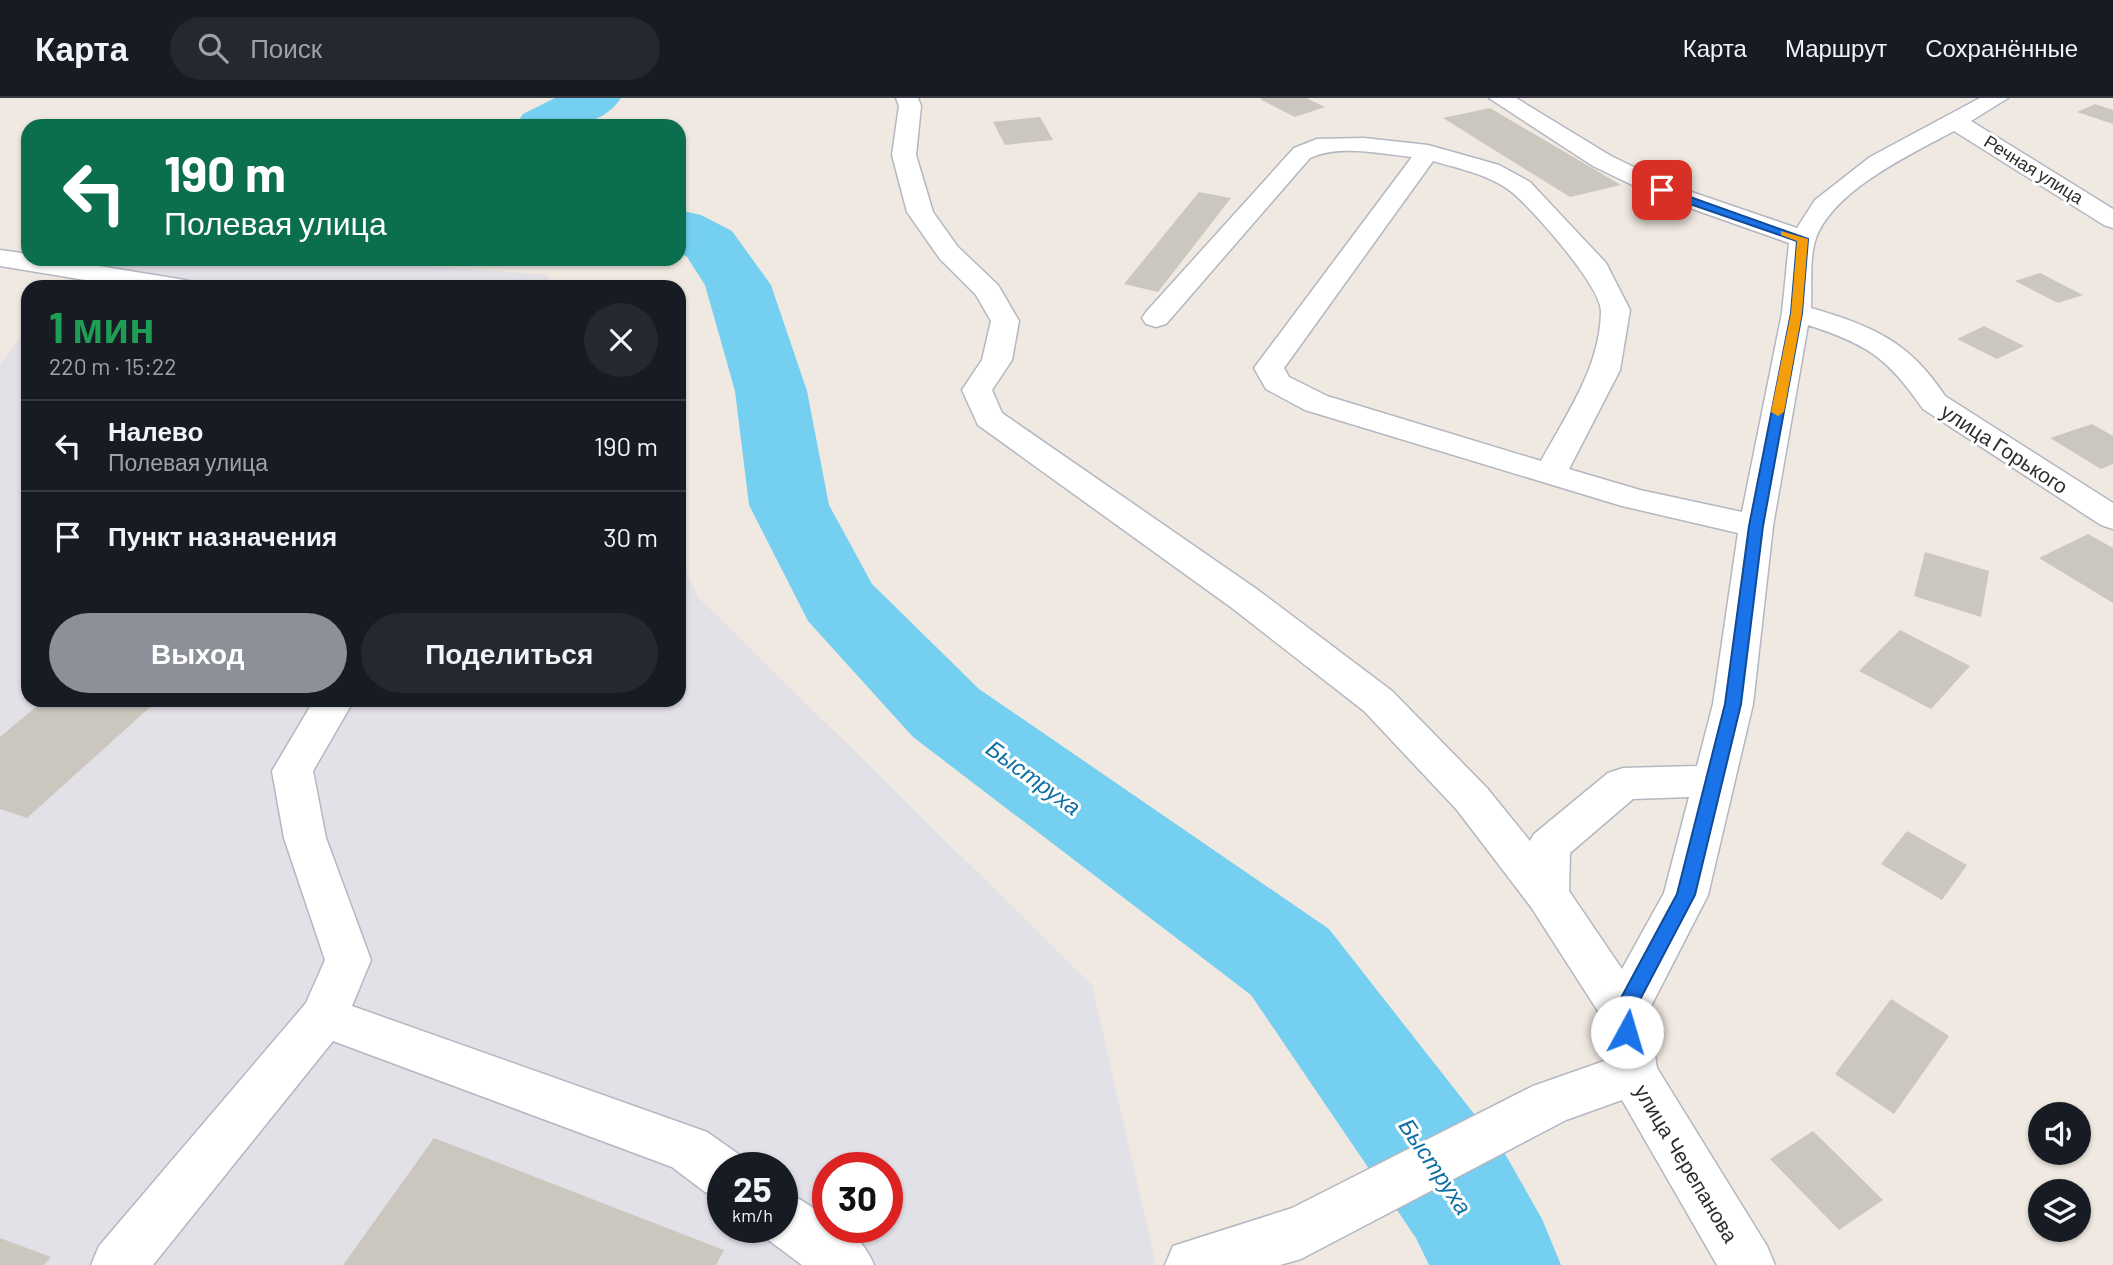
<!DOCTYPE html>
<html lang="ru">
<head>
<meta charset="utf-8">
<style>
  :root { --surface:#171b24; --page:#242831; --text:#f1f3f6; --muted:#9ea1a6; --line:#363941; --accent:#8c9099 }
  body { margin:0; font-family:Barlow,sans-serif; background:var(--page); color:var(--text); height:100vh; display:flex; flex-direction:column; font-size:26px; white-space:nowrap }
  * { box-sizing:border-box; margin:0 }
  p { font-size:23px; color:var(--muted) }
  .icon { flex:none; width:38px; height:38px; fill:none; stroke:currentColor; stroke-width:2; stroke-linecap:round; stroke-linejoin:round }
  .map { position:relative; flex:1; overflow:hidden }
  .sheet { position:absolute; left:21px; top:182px; width:665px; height:427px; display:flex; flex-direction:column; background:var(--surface); border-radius:21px; box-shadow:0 2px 5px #0004 }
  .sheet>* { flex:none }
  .hud { position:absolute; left:21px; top:21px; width:665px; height:147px; border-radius:21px; box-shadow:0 2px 5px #0004; background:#0b6e4f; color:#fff; overflow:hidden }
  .tools { position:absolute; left:2028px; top:1004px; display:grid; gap:14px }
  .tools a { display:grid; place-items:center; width:63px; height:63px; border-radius:50%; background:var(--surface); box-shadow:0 2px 5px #0004; font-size:35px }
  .speed { position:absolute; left:707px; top:1054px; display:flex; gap:14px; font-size:35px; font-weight:700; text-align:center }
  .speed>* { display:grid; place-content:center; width:91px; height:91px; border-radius:50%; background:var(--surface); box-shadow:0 2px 5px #0004; line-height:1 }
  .speed small { font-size:18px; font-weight:400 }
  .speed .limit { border:10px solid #d22; background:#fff; color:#111 }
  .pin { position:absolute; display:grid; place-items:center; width:60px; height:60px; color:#fff; margin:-30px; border-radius:14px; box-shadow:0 4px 10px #0006 }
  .me { position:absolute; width:77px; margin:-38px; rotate:6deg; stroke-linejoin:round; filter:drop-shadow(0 0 5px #0008) }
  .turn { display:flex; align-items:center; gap:24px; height:147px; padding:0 28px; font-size:32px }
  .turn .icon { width:91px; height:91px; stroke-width:2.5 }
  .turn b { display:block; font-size:49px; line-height:60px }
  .round { display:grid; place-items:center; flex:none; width:74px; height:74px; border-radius:37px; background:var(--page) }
  .head { display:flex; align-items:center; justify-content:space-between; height:119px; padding:0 28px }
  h1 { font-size:42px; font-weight:700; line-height:52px; color:#1e9e55 }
  .button { display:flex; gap:14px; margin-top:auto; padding:14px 28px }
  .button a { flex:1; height:80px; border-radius:42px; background:var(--accent); color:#fff; font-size:28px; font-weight:700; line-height:80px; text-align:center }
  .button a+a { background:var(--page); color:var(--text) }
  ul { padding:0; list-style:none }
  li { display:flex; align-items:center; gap:21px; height:91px; padding:0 28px; border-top:2px solid var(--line) }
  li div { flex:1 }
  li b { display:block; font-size:26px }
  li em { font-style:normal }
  header { display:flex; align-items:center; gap:42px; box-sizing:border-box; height:98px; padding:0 35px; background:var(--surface); border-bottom:2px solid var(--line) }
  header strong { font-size:33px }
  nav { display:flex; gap:38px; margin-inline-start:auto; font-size:24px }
  .search { width:490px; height:63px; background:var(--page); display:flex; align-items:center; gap:18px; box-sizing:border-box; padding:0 24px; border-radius:38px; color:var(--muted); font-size:26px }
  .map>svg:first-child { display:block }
  .industrial { fill:#e3e1e8; fill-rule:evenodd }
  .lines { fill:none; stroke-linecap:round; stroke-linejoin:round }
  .river { fill:#75cff0; fill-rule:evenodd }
  .building { fill:#cbc7bf }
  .minor-casing { stroke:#b4b7c1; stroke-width:3 }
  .minor { fill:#fff; fill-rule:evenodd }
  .route { fill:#1a73e8; stroke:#114b97; stroke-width:2 }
  .slow { fill:#f59e0b }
  .labels { text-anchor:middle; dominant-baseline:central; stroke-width:6; stroke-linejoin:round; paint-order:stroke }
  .far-street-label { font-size:18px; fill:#2e2e2e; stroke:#fff }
  .street-label { font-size:21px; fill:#2e2e2e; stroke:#fff }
  .water-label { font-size:23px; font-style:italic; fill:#0d6fa3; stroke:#fff }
</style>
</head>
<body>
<header>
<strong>Карта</strong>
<div class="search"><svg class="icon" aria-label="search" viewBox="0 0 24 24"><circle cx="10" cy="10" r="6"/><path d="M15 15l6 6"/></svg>Поиск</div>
<nav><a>Карта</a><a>Маршрут</a><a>Сохранённые</a></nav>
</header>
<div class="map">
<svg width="2113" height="1167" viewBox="0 0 2113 1167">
  <rect width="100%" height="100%" fill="#efe9e1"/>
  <g class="industrial">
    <polygon points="83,161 332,161 547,177 553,189 61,189"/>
    <path d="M28 230V602H679V459L698 499 1092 887 1156 1167H0V266ZM723 1069H782V1129H723ZM828 1069H887V1129H828Z"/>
  </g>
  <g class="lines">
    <g class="river">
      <path d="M555 0H621C597 35 553 28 515 28L523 16Z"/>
      <polygon points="679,112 701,117 732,133 771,187 807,293 829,407 872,486 979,591 1329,831 1504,1054 1542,1121 1561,1167 1429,1167 1416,1140 1251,897 913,639 808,523 749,407 735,293 705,187 687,159 679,154"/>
    </g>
  </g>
  <g class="building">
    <polygon points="1263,0 1306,0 1325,9 1295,19 1260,1"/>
    <polygon points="2095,6 2113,12 2113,26 2077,14"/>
    <polygon points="1490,10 1621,87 1570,99 1443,20"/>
    <polygon points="1040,19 1053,42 1005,47 993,24"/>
    <polygon points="1199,94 1231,100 1158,194 1124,186"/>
    <polygon points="2040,175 2083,197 2058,205 2015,183"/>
    <polygon points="1984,228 2024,248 1997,261 1957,241"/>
    <polygon points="2092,326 2113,338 2113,366 2101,371 2050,340"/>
    <polygon points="2088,436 2113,450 2113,505 2039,460"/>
    <polygon points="1925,454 1989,473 1981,519 1914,498"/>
    <polygon points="1900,532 1970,568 1931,611 1859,573"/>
    <polygon points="44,602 158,602 27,720 0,711 0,639"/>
    <polygon points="1907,733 1967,767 1942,802 1881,766"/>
    <polygon points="1891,901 1949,938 1894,1016 1835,976"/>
    <polygon points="1813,1033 1883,1102 1839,1132 1770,1061"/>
    <polygon points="434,1040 724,1152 716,1167 343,1167"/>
    <polygon points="0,1140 51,1159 44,1167 0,1167"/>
  </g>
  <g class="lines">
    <g class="minor-casing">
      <g id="minor">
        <path d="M896 0H918L921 8 916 57 933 114 958 149 998 187 1019 223 1012 262 992 292 1002 315 1258 492 1392 593 1487 690 1530 743 1534 736 1608 675 1623 670 1697 668 1713 606 1738 435 1622 408 1305 312 1266 291 1254 270 1412 59C1381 56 1340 46 1310 60L1166 226 1156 229 1146 226 1142 220 1146 214 1294 50 1317 41 1364 40 1428 47 1499 67 1530 84 1606 165 1630 212 1620 272 1569 371 1640 392 1742 414 1782 215 1789 145 1653 97 1593 68 1489 0H1516L1611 58 1671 87 1797 130 1815 102 1870 59 1980 0H2008L1971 23 2113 111V130L2104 127 1954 33C1911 56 1834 92 1816 140 1809 160 1812 189 1811 210 1872 228 1909 243 1945 298L2113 405V431L2101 427 1923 311C1888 260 1867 246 1808 227L1773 428 1753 606 1708 797 1648 914 1657 970 1767 1148 1775 1167H1717L1622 1002 1566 1022 1301 1161 1280 1167H1165L1173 1148 1292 1110 1533 988 1607 962 1601 918 1531 809 1457 712 1364 613 1232 510 978 327 962 292 982 262 991 223 976 197 940 161 907 114 892 57 899 8ZM1433 63C1460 71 1491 77 1513 95 1533 112 1602 189 1601 214 1600 269 1566 317 1541 363L1327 298 1289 279 1284 270ZM1689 699 1664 795 1622 871 1569 793 1570 755 1633 701Z"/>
        <polygon points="0,152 28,156 28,161 56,161 179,181 189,183 193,189 128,189 0,168"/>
        <polygon points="314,602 354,602 313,673 326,740 371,862 352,908 707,1034 741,1058 746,1069 723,1069 723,1101 705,1094 672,1069 333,943 153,1167 91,1167 99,1148 306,905 325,862 284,740 272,673"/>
        <path d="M782 1094 801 1102 828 1120V1129C851 1129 866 1147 874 1167H802L763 1138 759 1129H782Z"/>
      </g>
    </g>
    <use href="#minor" class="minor"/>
  </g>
  <polygon class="route" points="1662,89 1808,141 1802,215 1763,428 1741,606 1695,797 1634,913 1637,934 1634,940 1627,943 1620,940 1614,913 1677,796 1725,606 1749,428 1791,215 1797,143 1658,95 1657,92"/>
  <polygon class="slow" points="1781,133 1808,141 1802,215 1784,314 1778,318 1771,314 1791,215 1797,143 1781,137"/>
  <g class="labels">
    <g class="far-street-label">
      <text transform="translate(2034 71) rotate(32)">Речная улица</text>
    </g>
    <g class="street-label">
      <text transform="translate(2005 350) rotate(33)">улица Горького</text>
      <text transform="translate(1687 1065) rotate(59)">улица Черепанова</text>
    </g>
    <g class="water-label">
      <text transform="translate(1034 679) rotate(36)">Быструха</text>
      <text transform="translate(1436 1068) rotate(56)">Быструха</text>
    </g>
  </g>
</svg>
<div class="tools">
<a><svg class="icon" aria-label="sound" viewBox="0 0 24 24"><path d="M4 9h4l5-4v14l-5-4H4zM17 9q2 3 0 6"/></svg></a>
<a><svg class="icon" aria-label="layers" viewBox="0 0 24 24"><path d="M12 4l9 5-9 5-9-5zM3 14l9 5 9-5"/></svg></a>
</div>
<div class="speed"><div>25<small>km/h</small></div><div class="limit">30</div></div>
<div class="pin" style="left:1662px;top:92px;background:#d93025"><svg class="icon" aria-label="arrive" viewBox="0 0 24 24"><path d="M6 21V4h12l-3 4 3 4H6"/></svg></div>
<svg class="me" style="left:1627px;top:934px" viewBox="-20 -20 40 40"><circle r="19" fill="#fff"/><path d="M0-13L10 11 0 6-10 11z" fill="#1a73e8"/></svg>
<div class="hud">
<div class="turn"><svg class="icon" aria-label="left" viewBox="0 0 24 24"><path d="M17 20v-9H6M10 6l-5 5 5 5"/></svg><div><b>190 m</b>Полевая улица</div></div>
</div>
<section class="sheet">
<div class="head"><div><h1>1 мин</h1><p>220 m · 15:22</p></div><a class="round"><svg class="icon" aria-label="close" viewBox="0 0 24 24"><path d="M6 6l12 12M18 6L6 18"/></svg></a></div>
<ul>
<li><svg class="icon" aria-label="left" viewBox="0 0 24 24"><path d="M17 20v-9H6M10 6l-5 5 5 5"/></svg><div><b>Налево</b><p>Полевая улица</p></div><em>190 m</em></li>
<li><svg class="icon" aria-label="arrive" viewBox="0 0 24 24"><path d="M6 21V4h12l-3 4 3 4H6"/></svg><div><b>Пункт назначения</b></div><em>30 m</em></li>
</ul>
<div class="button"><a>Выход</a><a>Поделиться</a></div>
</section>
</div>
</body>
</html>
